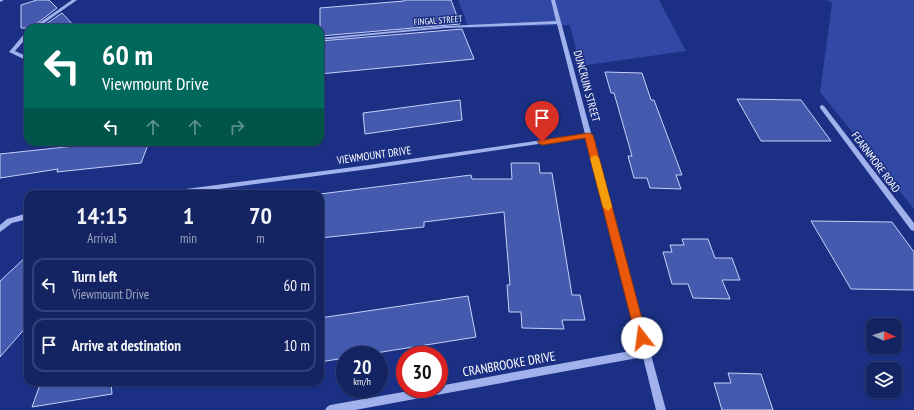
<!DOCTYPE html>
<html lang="en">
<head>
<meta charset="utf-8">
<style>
  :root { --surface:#142463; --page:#1d2c69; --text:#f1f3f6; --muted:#9da4be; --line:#334178 }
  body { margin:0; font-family:"PT Sans Narrow",sans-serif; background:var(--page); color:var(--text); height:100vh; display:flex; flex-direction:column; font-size:15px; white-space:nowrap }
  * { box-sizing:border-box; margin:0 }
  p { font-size:13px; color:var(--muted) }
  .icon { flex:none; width:22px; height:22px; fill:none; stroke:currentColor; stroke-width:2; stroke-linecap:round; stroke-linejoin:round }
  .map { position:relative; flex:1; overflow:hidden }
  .details { position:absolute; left:24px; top:190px; width:300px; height:196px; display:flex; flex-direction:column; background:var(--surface); border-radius:12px; box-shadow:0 1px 3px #0004,0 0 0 1px var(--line) }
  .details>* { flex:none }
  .guide { position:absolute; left:24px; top:24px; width:300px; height:122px; border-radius:12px; box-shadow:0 1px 3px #0004,0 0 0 1px var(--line); background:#00695c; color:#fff; overflow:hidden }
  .needle { width:26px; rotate:93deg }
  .tools { position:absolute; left:866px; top:318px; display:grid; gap:8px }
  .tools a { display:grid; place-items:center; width:36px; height:36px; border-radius:8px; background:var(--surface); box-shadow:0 1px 3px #0004,0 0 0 1px var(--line); font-size:20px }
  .speed { position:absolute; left:336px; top:346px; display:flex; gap:8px; font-size:20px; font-weight:700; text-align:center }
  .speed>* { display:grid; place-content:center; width:52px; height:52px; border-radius:50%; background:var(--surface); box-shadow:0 1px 3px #0004,0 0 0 1px var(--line); line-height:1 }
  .speed small { font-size:10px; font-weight:400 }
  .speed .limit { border:6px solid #d22; background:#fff; color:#111 }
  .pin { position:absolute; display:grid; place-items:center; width:34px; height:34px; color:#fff; margin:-41px -17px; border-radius:50% 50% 50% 0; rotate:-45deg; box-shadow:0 0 4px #0007 }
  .pin .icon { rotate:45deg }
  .me { position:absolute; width:44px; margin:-22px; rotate:345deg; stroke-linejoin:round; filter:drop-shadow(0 0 3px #0008) }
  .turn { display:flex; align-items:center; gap:14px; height:84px; padding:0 12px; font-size:18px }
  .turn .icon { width:52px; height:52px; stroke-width:2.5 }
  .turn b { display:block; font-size:28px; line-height:34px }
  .lanes { display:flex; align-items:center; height:38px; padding:0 12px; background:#0003; justify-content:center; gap:20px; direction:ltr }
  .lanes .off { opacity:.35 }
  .eta { display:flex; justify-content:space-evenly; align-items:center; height:68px; text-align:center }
  .eta b { font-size:24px; font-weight:600; line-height:28px }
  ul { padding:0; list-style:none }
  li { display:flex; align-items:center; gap:12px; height:54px; margin:0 8px 6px; padding:0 4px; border:2px solid var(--line); border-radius:12px }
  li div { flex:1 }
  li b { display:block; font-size:15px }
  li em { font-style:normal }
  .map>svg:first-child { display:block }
  .green { fill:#3149a4 }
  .building { fill:#445aae; stroke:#c6d1f8 }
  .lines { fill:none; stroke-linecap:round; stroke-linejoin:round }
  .minor { fill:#a1b1eb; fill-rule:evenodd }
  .route { fill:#ea580c; stroke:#983908 }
  .slow { fill:#f59e0b }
  .labels { text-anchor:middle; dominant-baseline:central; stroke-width:3; stroke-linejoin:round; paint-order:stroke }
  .far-street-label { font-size:9px; fill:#fff; stroke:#1b3084 }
  .street-label { font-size:11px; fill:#fff; stroke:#1b3084 }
  .near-street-label { font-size:13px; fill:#fff; stroke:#1b3084 }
</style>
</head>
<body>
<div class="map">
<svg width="914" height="410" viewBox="0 0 914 410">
  <rect width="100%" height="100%" fill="#1b3084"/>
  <g class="green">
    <polygon points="458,0 659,0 686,51 580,66 570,25 469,28"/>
    <polygon points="827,0 914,0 914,209 820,92 832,3"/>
  </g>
  <g class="building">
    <polygon points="37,0 49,0 57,8 31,28 21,28 21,5"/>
    <polygon points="404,0 451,0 460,24 320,36 320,8 404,1"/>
    <polygon points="62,13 76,28 40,28"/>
    <polygon points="462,29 474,59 320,74 320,41"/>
    <polygon points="605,72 642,73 651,100 654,100 682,175 676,175 681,189 650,188 647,178 634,178 628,156 632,156 614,93 611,93"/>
    <polygon points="737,99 801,100 831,141 761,141"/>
    <polygon points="460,100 462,120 365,134 363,113"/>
    <polygon points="112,142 149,142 141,163 57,172 58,169 0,178 0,154"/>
    <polygon points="511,163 539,163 540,173 552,173 572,295 580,295 585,320 562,320 564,329 522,328 521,312 509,312 507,285 510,285 504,212 424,222 424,227 320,238 320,194 471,175 472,179 512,179"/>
    <polygon points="811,221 892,222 914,252 914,290 851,289"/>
    <polygon points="682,239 708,239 715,258 732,258 740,280 722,280 730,299 693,298 688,284 672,284 663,252 672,252 670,245 684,245"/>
    <polygon points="28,255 28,325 0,357 0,281"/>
    <polygon points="468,296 476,337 363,355 345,355 345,358 320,362 320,318"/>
    <polygon points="728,373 761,374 773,410 722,410 714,383 731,383"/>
    <polygon points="41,382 111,382 112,394 32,407"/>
  </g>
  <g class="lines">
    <g class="minor">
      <polygon points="0,0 4,0 0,2"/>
      <polygon points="72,0 77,0 37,28 32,28"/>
      <polygon points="551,0 555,0 666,410 656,410 643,357 355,410 325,410 327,407 330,405 420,389 439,389 439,386 641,349 586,137 369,169 181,194 160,194 163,192 369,165 585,134 557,24 446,28 320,40 320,38 446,26 556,21"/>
      <polygon points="26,32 28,32 28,36 15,51 28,57 28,61 9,52"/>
      <polygon points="822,105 824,106 914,223 914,231 911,230 820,108 820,106"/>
      <polygon points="28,213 28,219 12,223 0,232 0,225 7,219"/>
    </g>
  </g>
  <polygon class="route" points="589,133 593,135 647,338 646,341 642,343 638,341 636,338 585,138 542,145 537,142 542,140"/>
  <polygon class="slow" points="595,155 599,158 612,207 608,211 603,207 590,158"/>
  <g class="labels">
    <g class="far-street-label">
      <text transform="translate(438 20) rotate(-4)">FINGAL STREET</text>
    </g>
    <g class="street-label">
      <text transform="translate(587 86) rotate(75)">DUNCRUIN STREET</text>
      <text transform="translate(374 155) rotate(-8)">VIEWMOUNT DRIVE</text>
      <text transform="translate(876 162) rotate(53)">FEARNMORE ROAD</text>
    </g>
    <g class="near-street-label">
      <text transform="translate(509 364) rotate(-10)">CRANBROOKE DRIVE</text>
    </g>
  </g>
</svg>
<div class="tools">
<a><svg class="needle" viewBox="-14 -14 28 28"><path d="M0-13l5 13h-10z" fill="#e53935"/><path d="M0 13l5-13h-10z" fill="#9da4be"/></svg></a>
<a><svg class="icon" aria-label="layers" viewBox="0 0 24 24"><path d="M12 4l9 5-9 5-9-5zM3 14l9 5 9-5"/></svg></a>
</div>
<div class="speed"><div>20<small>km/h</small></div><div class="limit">30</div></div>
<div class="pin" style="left:542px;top:142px;background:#d93025"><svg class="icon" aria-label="arrive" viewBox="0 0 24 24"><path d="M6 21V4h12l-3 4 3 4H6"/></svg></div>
<svg class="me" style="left:642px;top:338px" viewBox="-20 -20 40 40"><circle r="19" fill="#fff"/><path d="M0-13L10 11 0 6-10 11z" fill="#ea580c"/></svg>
<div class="guide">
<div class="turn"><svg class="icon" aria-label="left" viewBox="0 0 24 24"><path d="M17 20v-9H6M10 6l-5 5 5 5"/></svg><div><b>60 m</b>Viewmount Drive</div></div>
<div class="lanes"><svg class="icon" aria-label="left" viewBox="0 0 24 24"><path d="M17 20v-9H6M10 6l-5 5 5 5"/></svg><svg class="icon off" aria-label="ahead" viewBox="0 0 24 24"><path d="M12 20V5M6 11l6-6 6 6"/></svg><svg class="icon off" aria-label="ahead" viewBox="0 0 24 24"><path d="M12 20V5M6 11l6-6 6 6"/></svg><svg class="icon off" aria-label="right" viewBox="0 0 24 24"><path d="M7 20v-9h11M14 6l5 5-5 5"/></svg></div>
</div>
<section class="details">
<div class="eta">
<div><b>14:15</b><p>Arrival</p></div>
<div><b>1</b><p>min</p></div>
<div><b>70</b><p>m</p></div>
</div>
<ul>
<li><svg class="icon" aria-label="left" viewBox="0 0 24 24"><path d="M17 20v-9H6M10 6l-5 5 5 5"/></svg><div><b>Turn left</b><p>Viewmount Drive</p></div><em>60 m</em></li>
<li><svg class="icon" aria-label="arrive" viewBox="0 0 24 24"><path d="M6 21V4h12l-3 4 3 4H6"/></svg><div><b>Arrive at destination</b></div><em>10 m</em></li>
</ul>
</section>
</div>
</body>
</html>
